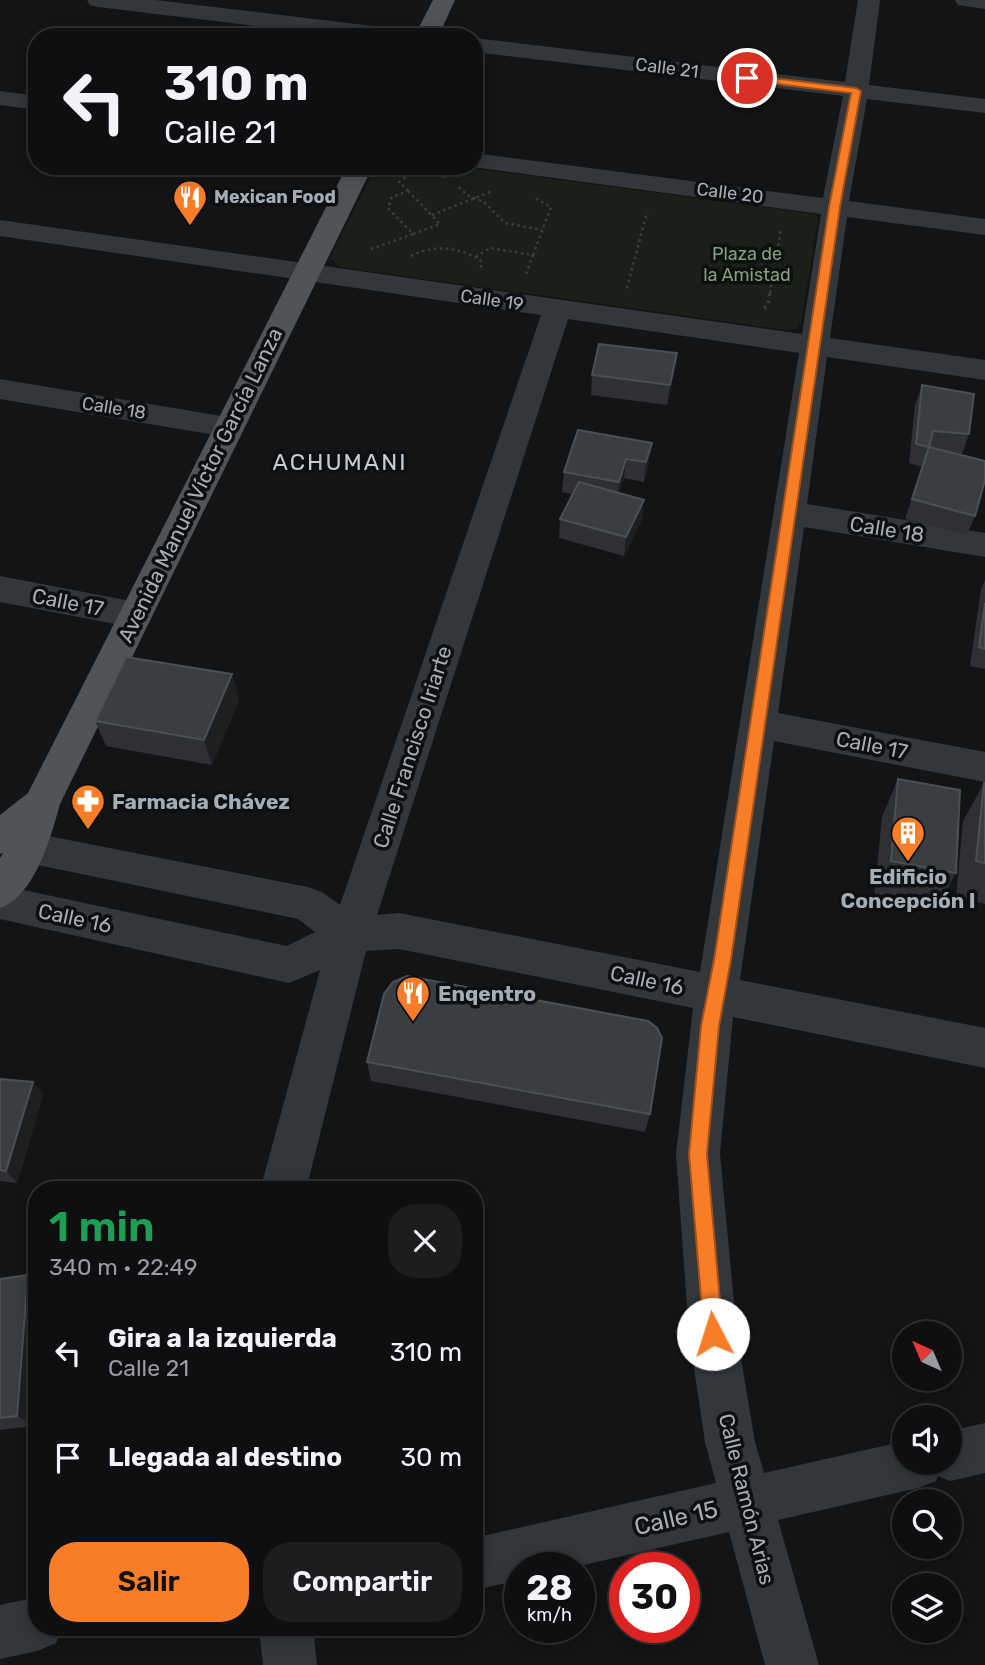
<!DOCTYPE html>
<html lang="es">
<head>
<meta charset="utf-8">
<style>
  :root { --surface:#0e0f10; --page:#1c1d1e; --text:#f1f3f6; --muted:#9b9c9f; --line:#2e2f30; --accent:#f97d27 }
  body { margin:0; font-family:Rubik,sans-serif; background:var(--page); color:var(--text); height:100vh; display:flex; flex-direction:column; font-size:26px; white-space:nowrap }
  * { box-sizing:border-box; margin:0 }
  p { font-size:23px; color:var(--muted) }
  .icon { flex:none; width:38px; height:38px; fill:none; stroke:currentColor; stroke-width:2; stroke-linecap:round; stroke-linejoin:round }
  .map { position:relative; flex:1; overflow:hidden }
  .panel { position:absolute; left:28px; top:1181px; width:455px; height:455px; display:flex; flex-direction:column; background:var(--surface); border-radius:28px; box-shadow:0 4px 18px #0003,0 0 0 2px var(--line) }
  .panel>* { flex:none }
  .banner { position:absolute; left:28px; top:28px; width:455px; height:147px; border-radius:28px; box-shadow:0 4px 18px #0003,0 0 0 2px var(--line); background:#0e0f10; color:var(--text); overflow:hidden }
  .needle { width:46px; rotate:316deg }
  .buttons { position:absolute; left:892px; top:1321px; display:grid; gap:14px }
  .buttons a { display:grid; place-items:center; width:70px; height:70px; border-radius:50%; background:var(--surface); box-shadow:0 4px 18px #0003,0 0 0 2px var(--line); font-size:35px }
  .speed { position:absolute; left:504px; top:1552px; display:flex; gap:14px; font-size:35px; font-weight:700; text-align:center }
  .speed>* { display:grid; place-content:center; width:91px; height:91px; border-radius:50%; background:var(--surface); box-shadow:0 4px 18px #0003,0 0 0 2px var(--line); line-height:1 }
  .speed small { font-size:18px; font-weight:400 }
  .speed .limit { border:10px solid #d22; background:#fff; color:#111 }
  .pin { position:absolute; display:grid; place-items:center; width:60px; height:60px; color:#fff; margin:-30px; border:4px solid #fff; border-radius:50%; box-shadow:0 2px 7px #0007 }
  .me { position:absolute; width:77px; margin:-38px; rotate:355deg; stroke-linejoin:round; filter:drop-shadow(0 0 5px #0008) }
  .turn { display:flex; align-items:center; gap:24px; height:147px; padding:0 21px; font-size:32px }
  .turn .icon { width:91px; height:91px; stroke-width:2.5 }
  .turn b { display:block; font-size:49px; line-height:60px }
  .round { display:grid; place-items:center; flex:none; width:74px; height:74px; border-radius:28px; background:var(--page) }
  .head { display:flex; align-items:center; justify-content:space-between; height:119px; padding:0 21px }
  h1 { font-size:42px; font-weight:600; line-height:52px; color:#1e9e55 }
  .action { display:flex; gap:14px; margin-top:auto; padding:14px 21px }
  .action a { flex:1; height:80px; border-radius:28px; background:var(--accent); color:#111; font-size:28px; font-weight:600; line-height:80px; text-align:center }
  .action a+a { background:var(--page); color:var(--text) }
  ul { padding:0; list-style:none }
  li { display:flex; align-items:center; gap:21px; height:105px; padding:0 21px }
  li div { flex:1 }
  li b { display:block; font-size:26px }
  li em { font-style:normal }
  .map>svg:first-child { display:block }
  .green { fill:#1a2019 }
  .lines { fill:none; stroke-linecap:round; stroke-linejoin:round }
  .path-far1 { stroke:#3a3e41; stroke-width:2.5; stroke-dasharray:2.5 3.5; stroke-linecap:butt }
  .path { stroke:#3a3e41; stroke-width:3.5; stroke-dasharray:2.5 4.5; stroke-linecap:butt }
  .minor { fill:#34373a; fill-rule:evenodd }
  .major { fill:#505459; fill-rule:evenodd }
  .wall { fill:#2f3033 }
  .shaded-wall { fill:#1e1f21 }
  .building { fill:#3b3e41; stroke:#4c5053; stroke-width:2 }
  .route { fill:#f97d27; stroke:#a25119; stroke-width:2 }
  .labels { text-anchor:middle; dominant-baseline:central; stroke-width:7; stroke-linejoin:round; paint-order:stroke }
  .far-street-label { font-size:18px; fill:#a4aeb6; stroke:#0e0f10 }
  .far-poi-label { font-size:18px; font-weight:bold; fill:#a4aeb6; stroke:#0e0f10; text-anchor:start }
  .far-park-label { font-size:18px; fill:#82a27a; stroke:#0e0f10 }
  .street-label { font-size:21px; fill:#a4aeb6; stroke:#0e0f10 }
  .poi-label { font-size:21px; font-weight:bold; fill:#a4aeb6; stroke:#0e0f10; text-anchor:start }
  .neighbourhood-label { font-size:23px; letter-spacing:2px; fill:#c5ccd2; stroke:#0e0f10 }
  .near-street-label { font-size:24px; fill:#a4aeb6; stroke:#0e0f10 }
</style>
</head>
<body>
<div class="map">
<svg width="985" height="1665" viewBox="0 0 985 1665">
  <rect width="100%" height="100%" fill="#131415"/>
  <polygon class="green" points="376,166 456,166 815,214 818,219 801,323 796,329 785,330 339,267 330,258"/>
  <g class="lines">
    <g class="path-far1">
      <polyline points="434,166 447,168"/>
      <polyline points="459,187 467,195 484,202 505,223 542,230"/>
      <polygon points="408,191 440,224 413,234 388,208 392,197"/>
      <polyline points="408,191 399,182 413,172 447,177"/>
      <polyline points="432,215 490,192"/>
      <polyline points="371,249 413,234"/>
      <polyline points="533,255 551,207 535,198"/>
      <path d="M411 256C433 244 461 247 481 261V269"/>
      <polyline points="476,257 490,248 533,255 526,274"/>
      <polyline points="627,288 647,212"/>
      <polyline points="770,293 781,229"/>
    </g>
    <polyline class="path" points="764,308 768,305 770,291"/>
    <g class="minor">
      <polygon points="87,0 155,0 406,30 414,32 418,37 346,37 98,7 90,5"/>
      <path d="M858 0H880L869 85 985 99V113L867 99 849 201 985 219V235L847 217 830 338 985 360V380L827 357 807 504 985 533V557L804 527 778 713 985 752V782L774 741 740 980 985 1028V1068L733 1017 720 1154 737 1334 755 1442 764 1473 905 1441V1463H950V1431L985 1423V1473L950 1481 938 1476 936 1481 918 1488 778 1520 819 1665H765L729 1532 570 1568H520V1580L474 1590V1538L716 1483 705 1442 689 1334 676 1154 693 1008 399 949 366 951 306 1190H260L320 970 289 983 0 919V885L287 946 315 932 298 919 14 860 9 848 14 836 28 832 308 887 322 892 340 905 541 315 0 236V220L802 334 821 214 465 166H474V153L823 198 843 96 474 52V38L845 82ZM568 319 799 353 700 972 399 913 377 915Z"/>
      <polygon points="955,0 985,0 985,9 958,5"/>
      <polygon points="0,91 37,96 37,110 0,105"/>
      <polygon points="0,379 227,417 238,420 242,427 238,434 227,437 0,399"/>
      <polygon points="0,576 136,602 148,606 153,615 148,624 136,628 0,602"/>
      <polygon points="37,1597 37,1628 62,1628 56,1643 37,1651 0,1659 0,1605"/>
      <polygon points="259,1628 313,1628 317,1665 263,1665"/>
    </g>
    <g class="major">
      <polygon points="433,0 455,0 438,37 414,37"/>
      <path d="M347 166H373L60 804C51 837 35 896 0 908V858L3 853 0 854V815L28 793Z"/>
    </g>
  </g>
  <g class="wall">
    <polygon points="674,373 667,405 591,395 592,375"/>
    <polygon points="922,385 969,434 962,454 950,453 975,516 967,535 905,519 922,467 909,463 915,405"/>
    <polygon points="578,430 649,462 644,482 624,478 619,493 642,519 624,556 559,538 560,519 573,494 562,492 564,472"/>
    <polygon points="985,580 985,669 970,666 981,589"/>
    <polygon points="232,674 239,700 212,765 106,746 95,721"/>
    <polygon points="898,779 956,873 936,909 874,897 882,817"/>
    <polygon points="984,783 985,783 985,904 956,897 963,821"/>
    <polygon points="367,1062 650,1114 645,1132 371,1081"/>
    <polygon points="0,1079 33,1082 43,1095 17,1183 0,1181"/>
    <polygon points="28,1275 37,1284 37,1383 34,1426 0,1430 0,1279"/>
  </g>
  <g class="shaded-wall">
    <polygon points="677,353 674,373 667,405 670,385"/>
    <polygon points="652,443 649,462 644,482 646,462"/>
    <polygon points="626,459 624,478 617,502 619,482"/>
    <polygon points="644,500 642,519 624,556 626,537"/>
    <polygon points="232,674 239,700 212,765 204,740"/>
    <polygon points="33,1082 43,1095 17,1183 6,1171"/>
    <polygon points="28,1275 37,1284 37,1383 34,1426 17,1416"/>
  </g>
  <g class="building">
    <polygon points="599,344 677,353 670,385 592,375"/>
    <polygon points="922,385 974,394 969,434 933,431 929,447 916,444"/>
    <polygon points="578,430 652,443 646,462 626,459 619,482 564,472"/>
    <polygon points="929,447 985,461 985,480 975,516 912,499"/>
    <polygon points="579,482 644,500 626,537 560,519"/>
    <polygon points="985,603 985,649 979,647"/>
    <polygon points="126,657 232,674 204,740 95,721"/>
    <polygon points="898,779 960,790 956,873 891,861"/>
    <polygon points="984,783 985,783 985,863 976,861"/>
    <polygon points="407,976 648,1021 657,1028 662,1038 650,1114 367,1062 384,994 393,982"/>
    <polygon points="0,1079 33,1082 6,1171 0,1170"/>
    <polygon points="28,1275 17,1416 0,1418 0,1279"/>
  </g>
  <polygon class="route" points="747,75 856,88 861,91 840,207 731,960 719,1026 707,1154 723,1334 720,1341 713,1344 706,1341 704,1334 689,1154 701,1026 714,960 829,207 851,93 744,80 742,78"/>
  <defs>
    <g id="restaurant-pin" transform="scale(1.75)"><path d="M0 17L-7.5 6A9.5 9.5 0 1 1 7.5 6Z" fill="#f97d27" stroke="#0e0f10"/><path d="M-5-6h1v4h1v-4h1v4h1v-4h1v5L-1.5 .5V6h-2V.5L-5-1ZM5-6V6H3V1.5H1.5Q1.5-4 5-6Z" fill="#fff"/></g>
    <g id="pharmacy-pin" transform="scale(1.75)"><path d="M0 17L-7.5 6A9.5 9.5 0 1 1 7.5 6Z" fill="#f97d27" stroke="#0e0f10"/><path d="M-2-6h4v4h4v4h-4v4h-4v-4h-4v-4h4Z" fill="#fff"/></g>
    <g id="building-pin" transform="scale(1.75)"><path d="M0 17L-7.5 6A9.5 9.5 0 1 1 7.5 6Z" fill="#f97d27" stroke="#0e0f10"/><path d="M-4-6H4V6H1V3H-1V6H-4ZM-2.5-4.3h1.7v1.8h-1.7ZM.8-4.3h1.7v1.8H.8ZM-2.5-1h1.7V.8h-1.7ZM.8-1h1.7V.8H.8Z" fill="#fff"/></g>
  </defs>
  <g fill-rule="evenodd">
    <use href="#restaurant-pin" x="190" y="197"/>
    <use href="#pharmacy-pin" x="88" y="801"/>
    <use href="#building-pin" x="908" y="833"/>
    <use href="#restaurant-pin" x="413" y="993"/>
  </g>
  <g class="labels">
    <g class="far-street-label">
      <text transform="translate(667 68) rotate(7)">Calle 21</text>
      <text transform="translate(730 193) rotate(7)">Calle 20</text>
      <text transform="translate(492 300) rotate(8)">Calle 19</text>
      <text transform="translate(114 408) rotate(9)">Calle 18</text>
    </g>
    <g class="far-poi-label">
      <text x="214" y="197">Mexican Food</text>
    </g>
    <g class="far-park-label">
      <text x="747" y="254">Plaza de<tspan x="747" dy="21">la Amistad</tspan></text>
    </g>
    <g class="street-label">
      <text transform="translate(200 485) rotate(-64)">Avenida Manuel Víctor García Lanza</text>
      <text transform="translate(887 529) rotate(9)">Calle 18</text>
      <text transform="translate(68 602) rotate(11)">Calle 17</text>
      <text transform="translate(872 745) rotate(11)">Calle 17</text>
      <text transform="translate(412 747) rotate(-72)">Calle Francisco Iriarte</text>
      <text transform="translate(75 918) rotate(12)">Calle 16</text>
      <text transform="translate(647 980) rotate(12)">Calle 16</text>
      <text transform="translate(747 1499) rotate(76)">Calle Ramón Arias</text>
    </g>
    <g class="poi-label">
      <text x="112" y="801">Farmacia Chávez</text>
      <text x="908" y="876" text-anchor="middle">Edificio<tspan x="908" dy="24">Concepción I</tspan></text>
      <text x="438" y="993">Enqentro</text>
    </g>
    <g class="neighbourhood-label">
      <text x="340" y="462">ACHUMANI</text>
    </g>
    <g class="near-street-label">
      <text transform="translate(676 1518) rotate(-13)">Calle 15</text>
    </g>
  </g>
</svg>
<div class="buttons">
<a><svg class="needle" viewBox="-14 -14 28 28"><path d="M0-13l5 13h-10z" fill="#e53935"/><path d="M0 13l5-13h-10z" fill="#9b9c9f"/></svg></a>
<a><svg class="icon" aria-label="sound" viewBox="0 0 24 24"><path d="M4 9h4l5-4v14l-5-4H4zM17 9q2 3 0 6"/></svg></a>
<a><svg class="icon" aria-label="search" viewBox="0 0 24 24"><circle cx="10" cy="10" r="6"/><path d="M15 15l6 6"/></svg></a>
<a><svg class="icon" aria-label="layers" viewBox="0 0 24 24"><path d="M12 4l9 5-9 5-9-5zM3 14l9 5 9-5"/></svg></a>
</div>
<div class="speed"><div>28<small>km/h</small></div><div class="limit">30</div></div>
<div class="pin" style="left:747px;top:78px;background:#d93025"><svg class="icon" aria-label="arrive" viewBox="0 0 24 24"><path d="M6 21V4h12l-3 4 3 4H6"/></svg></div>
<svg class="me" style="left:713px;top:1334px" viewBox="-20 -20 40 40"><circle r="19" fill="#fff"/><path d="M0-13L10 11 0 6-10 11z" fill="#f97d27"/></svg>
<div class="banner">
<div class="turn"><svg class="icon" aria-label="left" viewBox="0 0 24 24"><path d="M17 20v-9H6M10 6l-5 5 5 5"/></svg><div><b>310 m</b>Calle 21</div></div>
</div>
<section class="panel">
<div class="head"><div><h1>1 min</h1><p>340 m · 22:49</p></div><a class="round"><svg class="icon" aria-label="close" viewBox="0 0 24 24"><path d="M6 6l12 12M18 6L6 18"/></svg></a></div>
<ul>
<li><svg class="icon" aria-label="left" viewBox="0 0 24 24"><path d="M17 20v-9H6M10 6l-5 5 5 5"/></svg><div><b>Gira a la izquierda</b><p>Calle 21</p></div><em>310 m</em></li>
<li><svg class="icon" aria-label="arrive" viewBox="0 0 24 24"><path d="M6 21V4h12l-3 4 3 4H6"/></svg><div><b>Llegada al destino</b></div><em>30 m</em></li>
</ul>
<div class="action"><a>Salir</a><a>Compartir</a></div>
</section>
</div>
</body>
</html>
